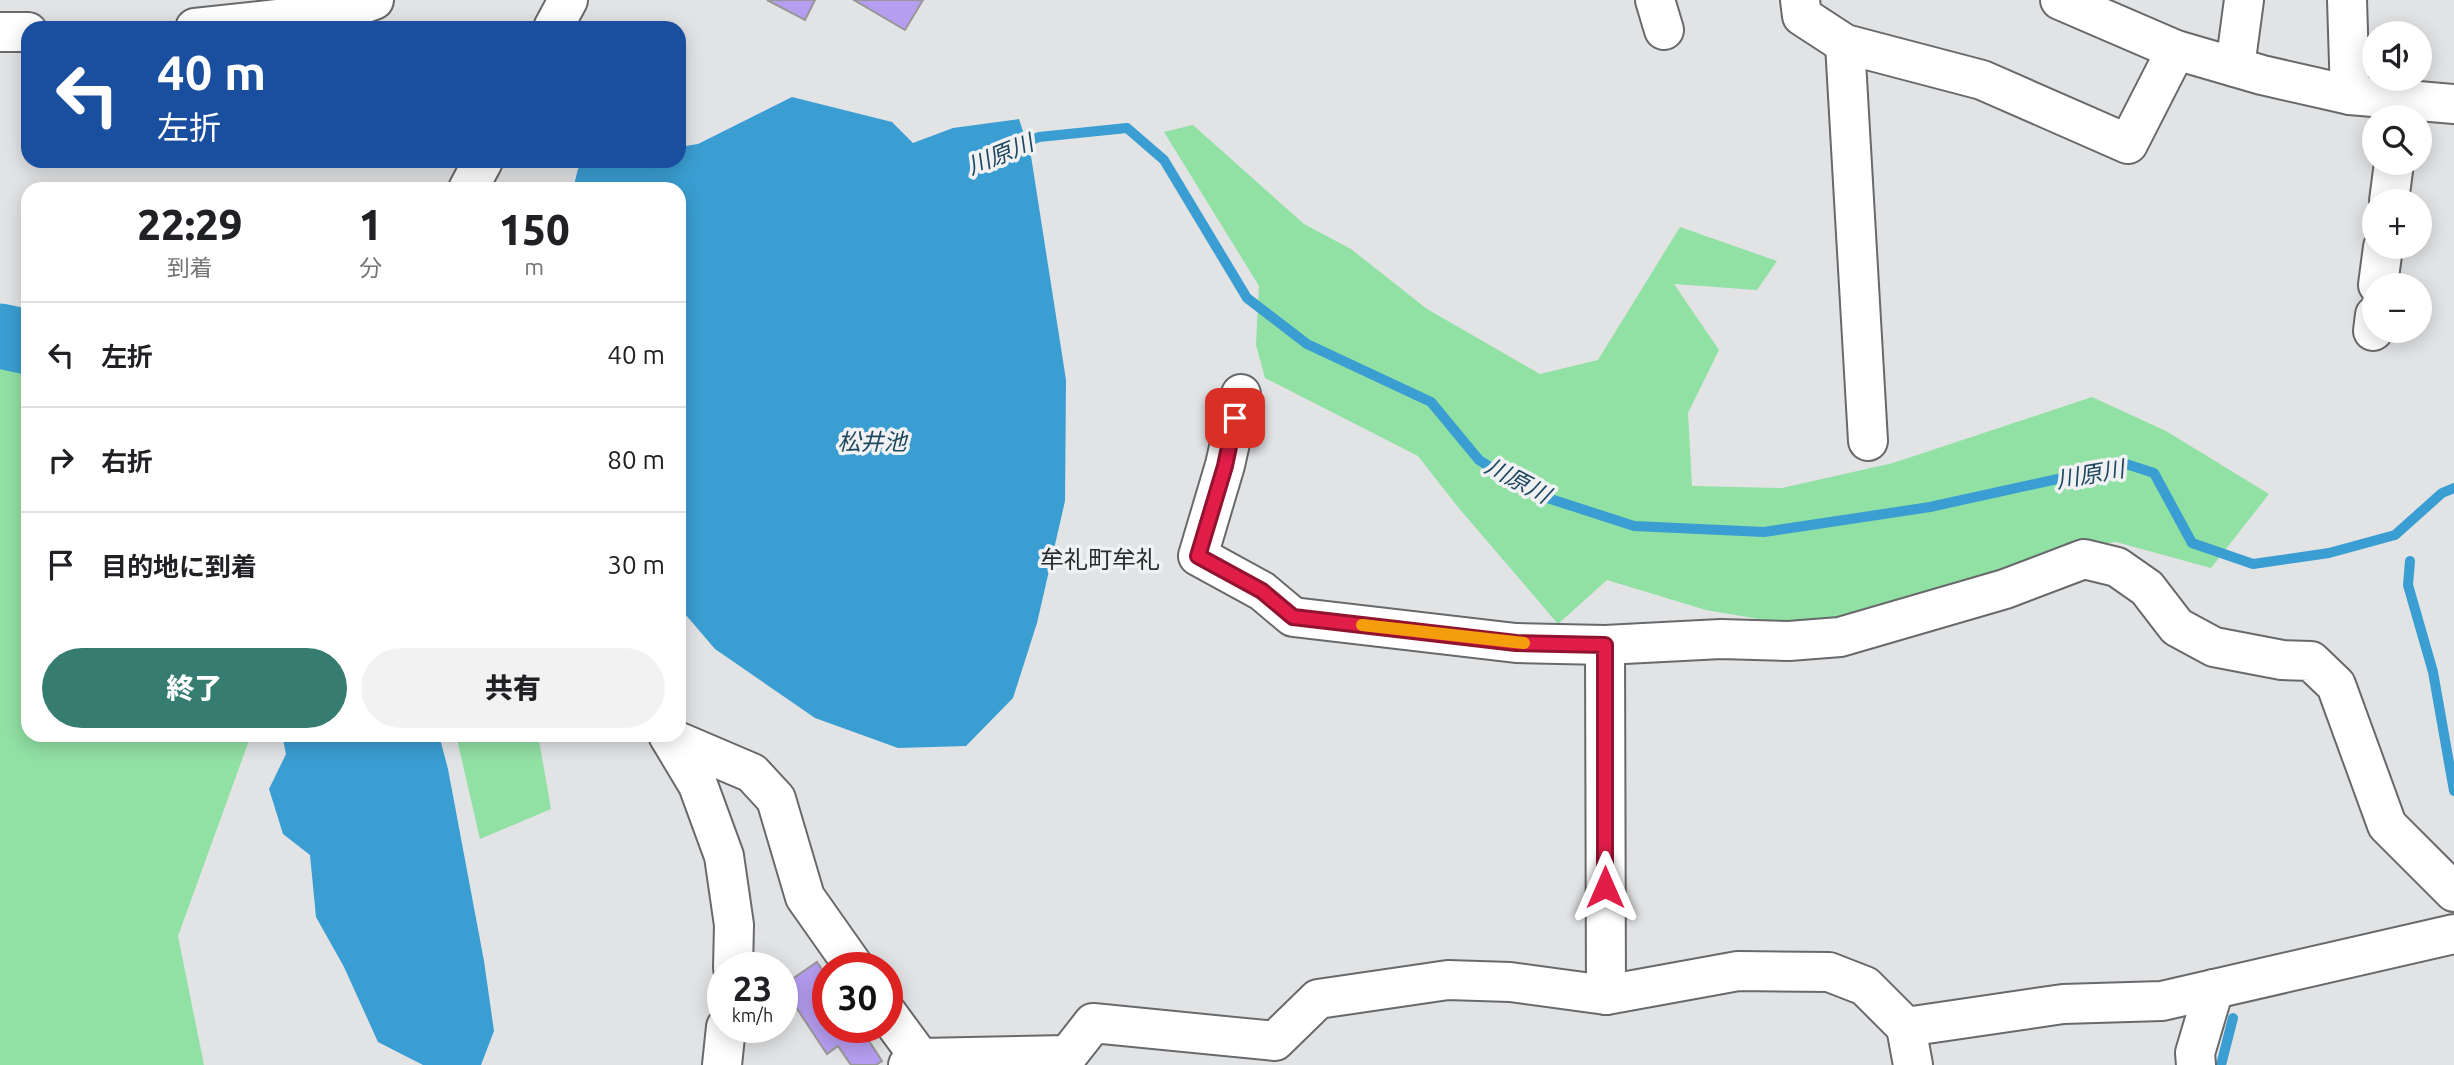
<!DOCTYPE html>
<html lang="ja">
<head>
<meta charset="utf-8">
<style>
  :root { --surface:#fff; --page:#f2f2f2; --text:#202124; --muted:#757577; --line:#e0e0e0; --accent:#377c70 }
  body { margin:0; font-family:Ubuntu,"Noto Sans JP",sans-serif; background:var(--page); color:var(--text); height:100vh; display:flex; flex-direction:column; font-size:26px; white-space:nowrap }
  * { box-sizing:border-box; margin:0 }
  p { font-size:23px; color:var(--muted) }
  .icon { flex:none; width:38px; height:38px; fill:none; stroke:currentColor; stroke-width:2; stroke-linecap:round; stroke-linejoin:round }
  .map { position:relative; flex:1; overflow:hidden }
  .details { position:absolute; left:21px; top:182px; width:665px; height:560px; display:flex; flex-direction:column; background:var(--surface); border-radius:21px; box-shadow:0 4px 18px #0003 }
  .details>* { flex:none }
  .top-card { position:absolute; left:21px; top:21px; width:665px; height:147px; border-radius:21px; box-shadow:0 4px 18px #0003; background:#1a4fa0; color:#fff; overflow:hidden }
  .tools { position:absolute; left:2362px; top:21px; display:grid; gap:14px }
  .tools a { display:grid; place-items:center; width:70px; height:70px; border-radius:50%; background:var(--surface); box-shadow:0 4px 18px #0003; font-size:35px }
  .speed { position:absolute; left:707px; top:952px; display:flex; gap:14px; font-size:35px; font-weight:700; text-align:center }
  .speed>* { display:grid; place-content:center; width:91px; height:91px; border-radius:50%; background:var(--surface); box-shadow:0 4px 18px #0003; line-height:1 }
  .speed small { font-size:18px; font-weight:400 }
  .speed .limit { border:10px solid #d22; background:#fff; color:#111 }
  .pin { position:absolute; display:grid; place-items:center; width:60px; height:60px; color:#fff; margin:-30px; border-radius:14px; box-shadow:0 4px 10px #0006 }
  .me { position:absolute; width:77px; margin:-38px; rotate:0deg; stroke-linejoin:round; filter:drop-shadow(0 0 5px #0008) }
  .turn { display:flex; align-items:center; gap:24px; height:147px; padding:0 21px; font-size:32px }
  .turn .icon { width:91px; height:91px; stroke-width:2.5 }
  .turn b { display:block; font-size:49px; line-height:60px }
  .eta { display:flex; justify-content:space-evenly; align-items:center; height:119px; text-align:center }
  .eta b { font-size:42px; font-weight:800; line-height:49px }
  .action { display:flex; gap:14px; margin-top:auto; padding:14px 21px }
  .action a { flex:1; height:80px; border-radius:42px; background:var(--accent); color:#fff; font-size:28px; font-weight:800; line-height:80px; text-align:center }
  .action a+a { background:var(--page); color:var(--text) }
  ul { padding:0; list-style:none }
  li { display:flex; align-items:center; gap:21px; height:105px; padding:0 21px; border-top:2px solid var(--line) }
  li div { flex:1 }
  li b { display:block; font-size:26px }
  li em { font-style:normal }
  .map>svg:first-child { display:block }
  .green { fill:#91e0a4 }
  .water { fill:#3a9ed2 }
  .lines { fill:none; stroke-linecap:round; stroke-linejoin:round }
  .stream { stroke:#3a9ed2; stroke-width:10 }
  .river { stroke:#3a9ed2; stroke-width:65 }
  .building { fill:#b59df0; stroke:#979798; stroke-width:2 }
  .minor-casing { stroke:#68696b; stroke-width:42 }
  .minor { stroke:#fff; stroke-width:38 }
  .route-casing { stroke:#92132f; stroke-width:18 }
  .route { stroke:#e11d48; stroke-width:12 }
  .slow { stroke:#f59e0b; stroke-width:12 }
  .labels { text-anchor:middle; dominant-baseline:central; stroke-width:7; stroke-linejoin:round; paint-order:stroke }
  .water-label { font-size:23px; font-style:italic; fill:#1f485f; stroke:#eff1f2 }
  .quarter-label { font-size:24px; fill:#292a2b; stroke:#eff1f2 }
</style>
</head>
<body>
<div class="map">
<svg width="2454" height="1065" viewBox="0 0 2454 1065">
  <rect width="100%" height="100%" fill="#e2e3e5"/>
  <g class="green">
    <polygon points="1193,125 1304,224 1351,249 1427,309 1540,374 1598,360 1680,227 1777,261 1757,290 1674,284 1719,350 1688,413 1692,486 1782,488 1893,463 2092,397 2166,431 2269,494 2211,568 2116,542 2057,549 1919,603 1812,628 1706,610 1607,580 1558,624 1457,506 1418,456 1265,378 1256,345 1259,286 1164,132"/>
    <polygon points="0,351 28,358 28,735 251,735 178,936 204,1065 0,1065"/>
    <polygon points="456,735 538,735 551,809 480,839"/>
  </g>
  <g class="water">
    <polygon points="792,97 892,122 913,143 953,128 1019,119 1031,156 1066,380 1065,501 1037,623 1013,698 966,746 898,748 815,718 715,649 679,607 679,189 573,189 578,169 587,161 679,161 679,147 698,144"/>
    <polygon points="282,735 439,735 448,769 484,961 494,1031 481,1065 423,1065 378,1042 344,967 316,917 310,855 283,834 269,789 286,754"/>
  </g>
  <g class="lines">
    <g class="stream">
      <polyline points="1013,148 1039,137 1127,128 1164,160 1247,298 1307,344 1431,402 1479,460 1532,493 1634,526 1764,532 1930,507 2126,464 2154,473 2192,543 2253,564 2329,553 2395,535 2442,493 2454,488"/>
      <polyline points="2410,561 2408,585 2433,672 2454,791"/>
      <polyline points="2221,1065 2233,1018"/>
    </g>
    <polyline class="river" points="0,336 28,342"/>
  </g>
  <g class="building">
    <polygon points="767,0 815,0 805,20"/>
    <polygon points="854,0 923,0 905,30"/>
    <polygon points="817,962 828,978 828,1027 860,1027 882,1061 876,1065 851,1065 838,1046 827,1054 782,986"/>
  </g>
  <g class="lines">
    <g class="minor-casing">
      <g id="minor">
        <polyline points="1655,0 1664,30"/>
        <polyline points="1800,0 1802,16 1845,44 1982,80 2128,144 2176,50"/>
        <polyline points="2060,0 2176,50 2262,75 2350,95 2454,104"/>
        <polyline points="2347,0 2350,95"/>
        <polyline points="195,28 341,12 374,0"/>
        <polyline points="553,28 568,0"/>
        <polyline points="0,32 28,32"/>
        <polyline points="1845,44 1868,441"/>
        <polyline points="2235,67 2244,0"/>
        <polyline points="468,189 483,161"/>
        <polyline points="2389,201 2394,163"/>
        <polyline points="2378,285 2383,247"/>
        <polyline points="2373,331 2375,315"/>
        <polyline points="1241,394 1225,465 1198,556 1262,591 1293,617 1516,643 1605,645 1721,639 1789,641 1840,637 2005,589 2084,559 2117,567 2147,588 2177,627 2214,647 2282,660 2311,661 2336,685 2387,825 2454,892"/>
        <polyline points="1605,645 1606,995"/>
        <polyline points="668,735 698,785 724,856 734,925 733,968"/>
        <polyline points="670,738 752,773 776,799 805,897 855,968"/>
        <polyline points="887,1013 920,1058"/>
        <polyline points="1906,1027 1913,1065"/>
        <polyline points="722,1065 726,1027"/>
        <polyline points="908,1065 920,1058 1068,1055 1093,1023 1275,1041 1318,999 1448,980 1510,982 1606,995 1738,971 1829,972 1865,986 1906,1027 2063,1004 2162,1001 2454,934"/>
        <polyline points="2196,1065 2195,1053 2214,989"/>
      </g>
    </g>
    <use href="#minor" class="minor"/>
  </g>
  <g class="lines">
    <g class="route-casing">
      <polyline id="route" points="1235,418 1225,466 1198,556 1262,591 1293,617 1516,643 1605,645 1605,887"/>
    </g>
    <use href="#route" class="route"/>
    <polyline class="slow" points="1362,625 1524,643"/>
  </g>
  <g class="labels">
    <g class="water-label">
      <text transform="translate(1000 154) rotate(-22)">川原川</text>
      <text x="872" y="441">松井池</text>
      <text transform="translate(2090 474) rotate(-10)">川原川</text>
      <text transform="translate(1518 480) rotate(28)">川原川</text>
    </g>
    <g class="quarter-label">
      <text x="1100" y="559">牟礼町牟礼</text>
    </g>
  </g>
</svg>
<div class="tools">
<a><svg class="icon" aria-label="sound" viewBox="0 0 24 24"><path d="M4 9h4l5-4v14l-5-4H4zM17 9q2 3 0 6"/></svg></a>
<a><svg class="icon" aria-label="search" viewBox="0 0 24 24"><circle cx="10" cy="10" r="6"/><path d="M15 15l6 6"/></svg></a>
<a>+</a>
<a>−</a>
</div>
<div class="speed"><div>23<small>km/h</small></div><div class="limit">30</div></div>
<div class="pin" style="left:1235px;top:418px;background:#d93025"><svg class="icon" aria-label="arrive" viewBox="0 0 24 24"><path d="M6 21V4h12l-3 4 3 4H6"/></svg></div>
<svg class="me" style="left:1605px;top:887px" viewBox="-20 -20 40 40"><path d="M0-17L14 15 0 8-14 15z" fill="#e11d48" stroke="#fff" stroke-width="4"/></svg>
<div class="top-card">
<div class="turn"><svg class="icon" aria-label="left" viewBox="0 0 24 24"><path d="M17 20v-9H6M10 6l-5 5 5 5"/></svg><div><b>40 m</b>左折</div></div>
</div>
<section class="details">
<div class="eta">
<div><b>22:29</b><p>到着</p></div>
<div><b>1</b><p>分</p></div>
<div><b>150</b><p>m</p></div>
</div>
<ul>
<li><svg class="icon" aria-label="left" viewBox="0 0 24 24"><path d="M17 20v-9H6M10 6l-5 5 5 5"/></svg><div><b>左折</b></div><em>40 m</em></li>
<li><svg class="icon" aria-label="right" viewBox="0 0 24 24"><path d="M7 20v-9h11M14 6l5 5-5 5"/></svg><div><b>右折</b></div><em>80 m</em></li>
<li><svg class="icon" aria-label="arrive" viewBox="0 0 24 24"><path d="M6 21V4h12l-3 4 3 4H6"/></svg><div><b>目的地に到着</b></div><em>30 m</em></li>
</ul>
<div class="action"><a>終了</a><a>共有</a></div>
</section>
</div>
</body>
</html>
